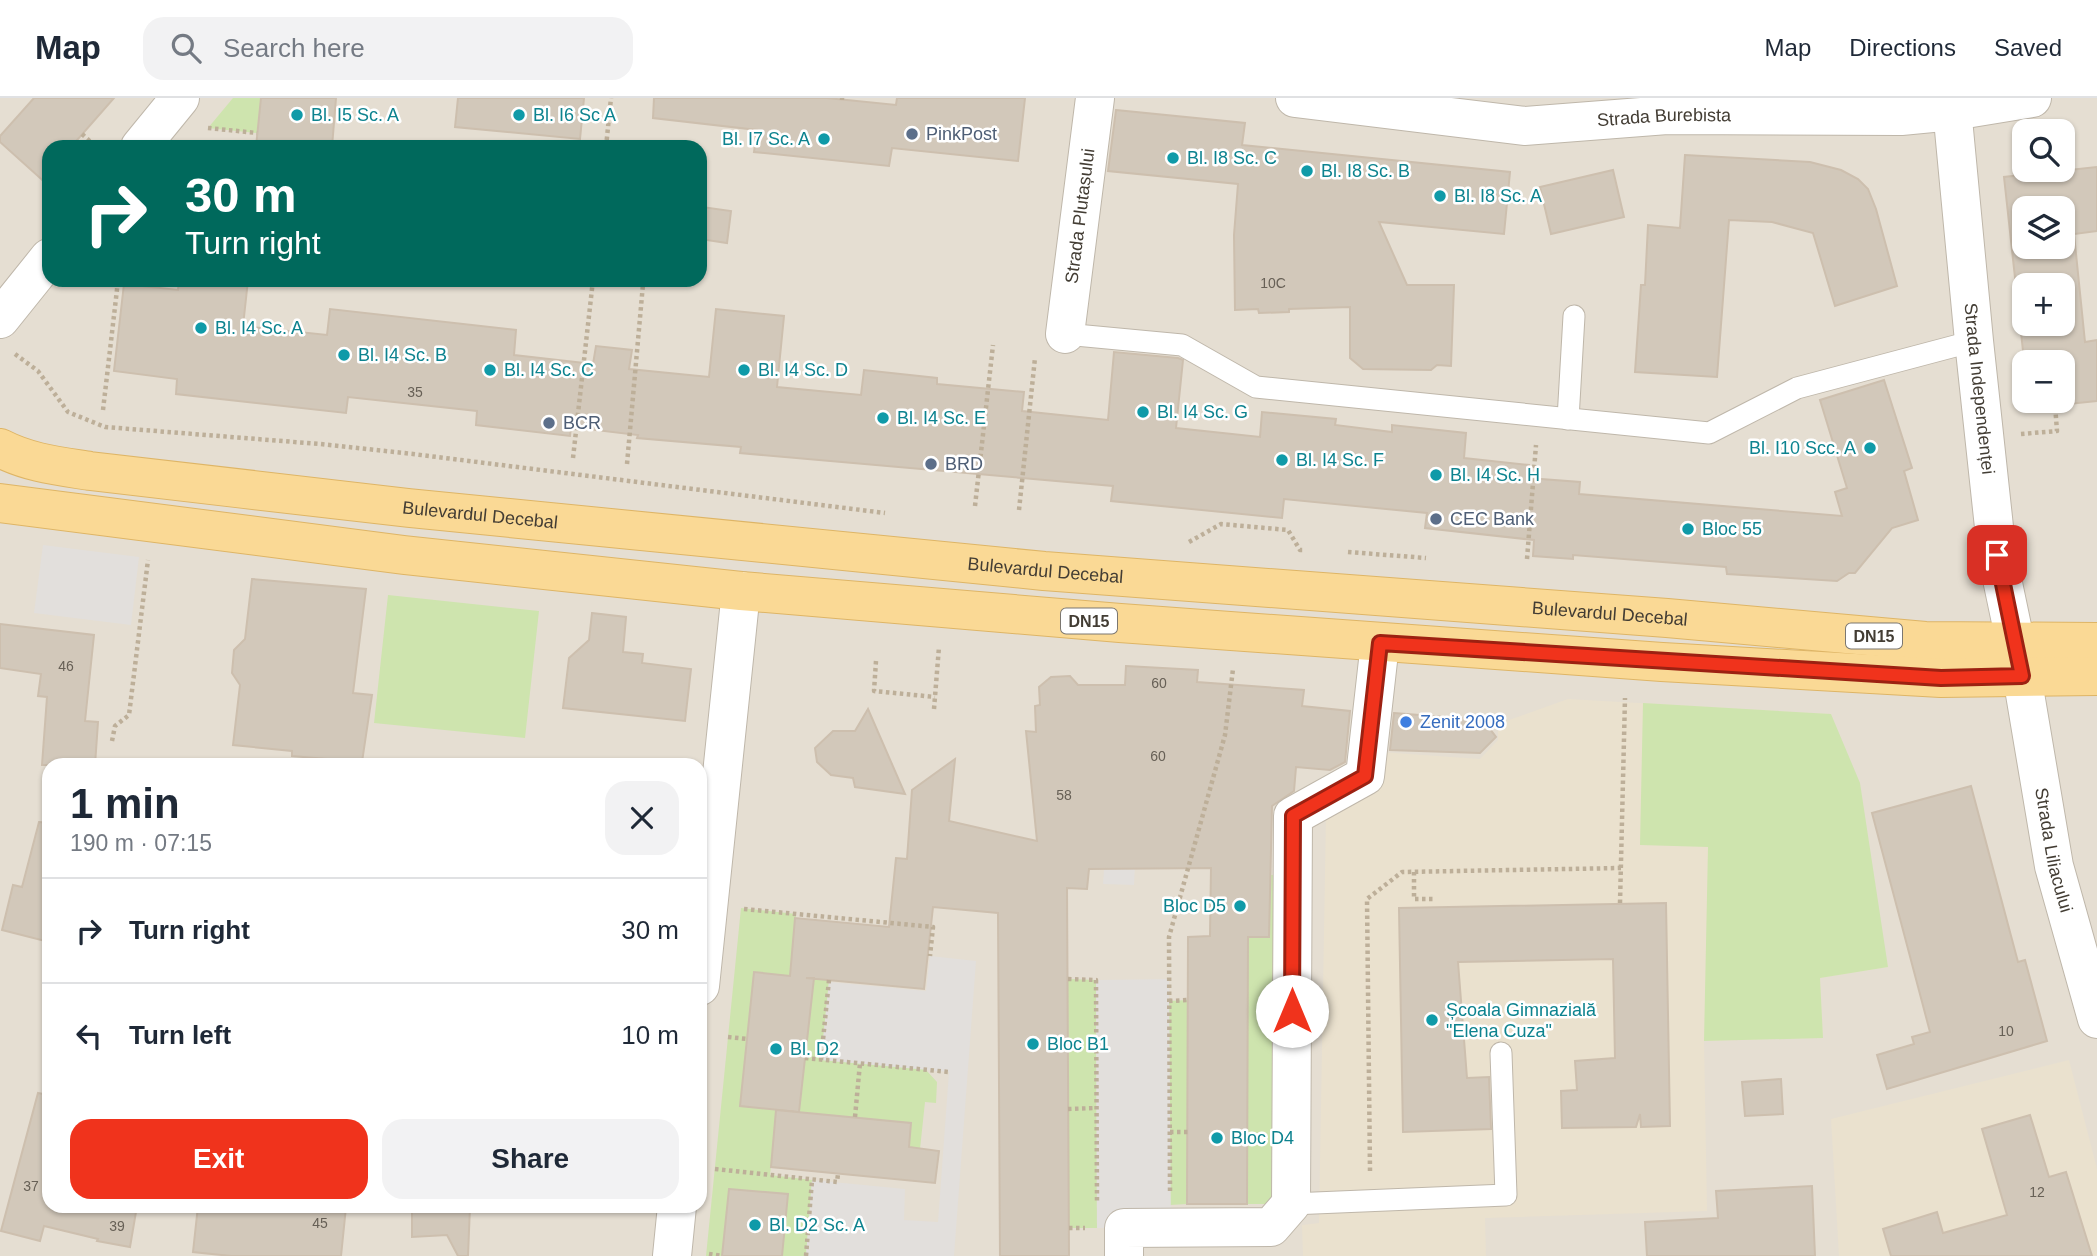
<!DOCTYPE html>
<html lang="en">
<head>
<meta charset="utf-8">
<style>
  :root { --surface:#fff; --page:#f2f2f3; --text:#1f2937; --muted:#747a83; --line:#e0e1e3; --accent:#f0331c }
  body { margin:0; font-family:Arial,sans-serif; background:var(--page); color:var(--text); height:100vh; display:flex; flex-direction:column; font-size:26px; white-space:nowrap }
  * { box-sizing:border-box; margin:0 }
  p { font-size:23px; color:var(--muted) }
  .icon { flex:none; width:38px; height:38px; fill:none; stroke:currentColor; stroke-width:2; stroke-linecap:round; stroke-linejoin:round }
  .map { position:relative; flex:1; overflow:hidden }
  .details { position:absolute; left:42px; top:660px; width:665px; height:455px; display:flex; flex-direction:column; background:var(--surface); border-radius:21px; box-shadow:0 2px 5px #0004 }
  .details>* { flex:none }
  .top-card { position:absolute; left:42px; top:42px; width:665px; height:147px; border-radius:21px; box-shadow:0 2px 5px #0004; background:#00695c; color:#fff; overflow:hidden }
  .controls { position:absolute; left:2012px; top:21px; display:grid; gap:14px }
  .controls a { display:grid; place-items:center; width:63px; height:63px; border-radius:14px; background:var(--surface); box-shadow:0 2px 5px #0004; font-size:35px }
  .pin { position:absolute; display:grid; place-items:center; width:60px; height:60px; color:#fff; margin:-30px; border-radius:14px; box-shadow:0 4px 10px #0006 }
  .me { position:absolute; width:77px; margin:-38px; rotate:0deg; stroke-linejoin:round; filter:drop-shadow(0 0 5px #0008) }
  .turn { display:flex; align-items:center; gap:24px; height:147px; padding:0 28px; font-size:32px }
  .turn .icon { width:91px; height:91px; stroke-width:2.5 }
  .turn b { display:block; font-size:49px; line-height:60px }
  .round { display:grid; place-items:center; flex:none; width:74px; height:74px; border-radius:21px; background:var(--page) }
  .head { display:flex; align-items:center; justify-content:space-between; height:119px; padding:0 28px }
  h1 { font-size:42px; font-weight:600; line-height:52px }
  .button { display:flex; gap:14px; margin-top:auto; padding:14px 28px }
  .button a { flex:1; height:80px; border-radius:21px; background:var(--accent); color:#fff; font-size:28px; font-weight:600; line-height:80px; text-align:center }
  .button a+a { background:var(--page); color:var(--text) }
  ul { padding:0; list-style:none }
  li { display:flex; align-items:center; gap:21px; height:105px; padding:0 28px; border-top:2px solid var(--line) }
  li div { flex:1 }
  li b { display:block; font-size:26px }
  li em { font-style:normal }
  header { display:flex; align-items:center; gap:42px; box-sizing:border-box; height:98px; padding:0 35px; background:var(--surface); border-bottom:2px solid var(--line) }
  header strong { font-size:33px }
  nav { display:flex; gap:38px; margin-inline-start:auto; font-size:24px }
  .search { width:490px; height:63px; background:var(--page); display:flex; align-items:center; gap:18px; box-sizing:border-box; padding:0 24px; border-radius:21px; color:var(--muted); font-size:26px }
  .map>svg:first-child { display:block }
  .residential { fill:#e5ded2; fill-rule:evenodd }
  .education { fill:#eae1ce }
  .green { fill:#cee4ae }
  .parking { fill:#e2dfdc }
  .building { fill:#d2c8ba; stroke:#cdbfae; stroke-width:2; fill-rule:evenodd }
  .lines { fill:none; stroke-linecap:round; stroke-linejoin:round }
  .service-casing { stroke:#bfb7aa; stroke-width:23 }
  .minor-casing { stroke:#bfb7aa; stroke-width:40 }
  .tertiary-casing { stroke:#bfb7aa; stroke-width:40 }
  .primary-casing { stroke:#deb566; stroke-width:40 }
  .path { stroke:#bdaf99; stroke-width:4.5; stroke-dasharray:3.5 3.5; stroke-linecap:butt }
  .service { stroke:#fff; stroke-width:21 }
  .minor { stroke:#fff; stroke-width:38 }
  .tertiary { stroke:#fff; stroke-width:38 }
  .primary { stroke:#fad995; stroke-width:38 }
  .route-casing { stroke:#9c2112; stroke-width:18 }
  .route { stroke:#f0331c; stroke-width:12 }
  .culture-dot { fill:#0f9aa8; stroke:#fff; stroke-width:2.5 }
  .service-dot { fill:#5c6f8a; stroke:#fff; stroke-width:2.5 }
  .shop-dot { fill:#3f7fe0; stroke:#fff; stroke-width:2.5 }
  .labels { text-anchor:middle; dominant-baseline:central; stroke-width:5; stroke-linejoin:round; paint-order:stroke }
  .number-label { font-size:14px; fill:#676056 }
  .shield { fill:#fff; stroke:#7b7771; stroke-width:2 }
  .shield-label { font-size:16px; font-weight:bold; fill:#433d34 }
  .culture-label { font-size:18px; fill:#0d838f; stroke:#fff; text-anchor:start }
  .street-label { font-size:18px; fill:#433d34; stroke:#fff }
  .service-label { font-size:18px; fill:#4e5e75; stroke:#fff; text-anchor:start }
  .shop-label { font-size:18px; fill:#366cbe; stroke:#fff; text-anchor:start }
</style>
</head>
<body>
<header>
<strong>Map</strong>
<div class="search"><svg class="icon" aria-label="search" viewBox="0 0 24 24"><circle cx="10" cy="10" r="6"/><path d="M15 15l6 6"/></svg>Search here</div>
<nav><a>Map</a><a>Directions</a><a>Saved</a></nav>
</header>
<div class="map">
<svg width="2097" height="1158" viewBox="0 0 2097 1158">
  <rect width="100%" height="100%" fill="#f1ede4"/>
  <path class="residential" d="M0 0H2097V1158H0ZM2025 33H2063V72H2025ZM49 49H700V182H49ZM2025 110H2063V149H2025ZM2025 187H2063V226H2025ZM2025 264H2063V303H2025ZM49 667H700V1108H49Z"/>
  <g class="education">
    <polygon points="1568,601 1831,616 1888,869 1820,880 1823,940 1704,943 1707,1113 1485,1120 1486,1158 1303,1158 1302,1127 1319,1125 1326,717 1380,654 1480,661 1498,642 1498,626"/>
    <polygon points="2069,962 2097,1071 2097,1158 1839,1158 1831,1021"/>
  </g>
  <g class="green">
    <polygon points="233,0 261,0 257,35 208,30"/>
    <polygon points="388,497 539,513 525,640 374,625"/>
    <polygon points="1643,605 1831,616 1860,685 1888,869 1820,880 1823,940 1704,943 1708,749 1640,747"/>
    <polygon points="1270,777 1293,777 1291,1106 1247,1106 1248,839 1269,839"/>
    <polygon points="741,810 796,816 790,878 754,875 740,1008 777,1012 770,1077 812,1082 806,1158 782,1158 788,1096 729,1091 722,1158 706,1158"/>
    <polygon points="814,881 829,882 821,962 925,971 937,984 936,1005 925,1004 920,1051 909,1050 911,1025 799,1014"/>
    <polygon points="1068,881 1096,882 1097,1130 1069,1130"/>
    <polygon points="1188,902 1187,1106 1170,1107 1169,903"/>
  </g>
  <g class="parking">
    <polygon points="43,447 139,459 131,527 34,515"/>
    <polygon points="1110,684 1139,685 1134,787 1103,786"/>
    <polygon points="930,858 976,863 954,1158 806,1158 812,1082 905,1091 904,1122 938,1124 949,974 821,962 829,884 926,893"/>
    <polygon points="1169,881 1171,1130 1097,1130 1096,882"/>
  </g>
  <g class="building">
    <polygon points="34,0 114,0 71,49 49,49 49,88 0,44 0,38"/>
    <polygon points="261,0 336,0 332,49 256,49"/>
    <polygon points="458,0 584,0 580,41 455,29"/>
    <polygon points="654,0 827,0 896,7 897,0 1025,0 1018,63 892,50 889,68 754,54 757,32 653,20"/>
    <polygon points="1116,12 1245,25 1242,47 1510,74 1504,136 1379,124 1407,187 1454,187 1451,268 1437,267 1431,272 1363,271 1350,260 1350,209 1289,211 1289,214 1259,215 1258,211 1235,212 1234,137 1238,86 1108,73"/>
    <polygon points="1685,57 1810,64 1841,72 1858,81 1868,91 1876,111 1897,188 1835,208 1813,135 1772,124 1729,122 1717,279 1635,274 1641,187 1645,187 1648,127 1680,130"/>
    <path d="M2097 69V133L2074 136 2085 244 2097 242V303L2029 310 2028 303H2063V264H2025V271L2004 79ZM2025 110H2063V149H2025ZM2025 187H2063V226H2025Z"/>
    <polygon points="1613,72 1624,119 1551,136 1540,89"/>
    <polygon points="702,109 731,113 727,145 700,141"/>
    <polygon points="179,182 248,182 243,228 327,237 330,211 516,232 514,257 593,266 596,248 632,252 629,271 709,279 716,211 784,218 777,289 861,297 864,272 937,280 937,286 1024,294 1022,313 1108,322 1114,254 1178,260 1183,262 1176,330 1260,339 1262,314 1336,321 1335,327 1392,334 1392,327 1466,335 1464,360 1529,367 1528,380 1580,384 1579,396 1842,418 1835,394 1847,390 1820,302 1884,282 1912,370 1904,373 1918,422 1892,430 1855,475 1849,475 1837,483 1727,476 1726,469 1573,457 1573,461 1533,458 1534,442 1425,430 1427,415 1284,401 1282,420 1111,403 1113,388 740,355 741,349 637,340 638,337 571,329 570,338 476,327 477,313 348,299 346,315 176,296 177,281 114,273 124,186 178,192"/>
    <polygon points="252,481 366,491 353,595 372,597 362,664 292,658 292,653 233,647 240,587 232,575 234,552 245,541"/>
    <polygon points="592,515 626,519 623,554 643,556 642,565 691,571 685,623 563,610 569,560 589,542"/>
    <polygon points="0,526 94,537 85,623 98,624 95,667 42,667 47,599 38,598 41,576 0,570"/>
    <polygon points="1126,568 1198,572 1197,584 1304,592 1302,608 1350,613 1345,664 1330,672 1296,669 1294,693 1272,708 1269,839 1248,839 1247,1106 1187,1106 1188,839 1210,838 1211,770 1089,771 1087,791 1067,790 1069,1158 1000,1158 998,815 933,809 924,891 806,880 814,880 799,1014 740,1008 754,874 790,878 795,820 889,829 896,760 907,761 912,692 955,661 949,723 1037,743 1026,633 1036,634 1035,608 1040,607 1039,589 1051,579 1070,578 1078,587 1125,587"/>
    <polygon points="868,611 905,696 855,689 853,680 831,677 817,664 815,650 833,633 855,633"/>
    <polygon points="1394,615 1483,622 1496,639 1480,655 1390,652"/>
    <polygon points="1971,688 2018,864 2025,862 2047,943 1887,991 1877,957 1914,946 1912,939 1930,934 1872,715"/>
    <polygon points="39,724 49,725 49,844 2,832 13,787 22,789"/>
    <polygon points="1666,805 1670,1028 1641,1029 1640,1016 1636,1029 1562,1030 1561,993 1577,992 1575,963 1615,960 1613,861 1458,864 1467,980 1489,979 1491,1031 1403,1034 1399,810"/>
    <polygon points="1781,981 1783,1016 1745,1018 1742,984"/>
    <polygon points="38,995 49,997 49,1108 137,1108 130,1149 97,1143 98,1141 44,1128 40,1143 1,1133"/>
    <polygon points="776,1012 911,1025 909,1049 939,1053 935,1085 771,1069"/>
    <polygon points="2030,1017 2049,1079 2066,1074 2092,1158 1891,1158 1883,1131 1937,1114 1943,1135 2007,1117 1982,1031"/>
    <polygon points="1812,1088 1815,1158 1647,1158 1645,1124 1718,1120 1716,1093"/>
    <polygon points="729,1091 788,1096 782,1158 722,1158"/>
    <polygon points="198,1108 346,1109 341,1158 231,1158 193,1154"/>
    <polygon points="412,1108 470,1108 468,1158 458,1158 447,1137 412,1139"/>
  </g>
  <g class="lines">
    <g class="service-casing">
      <g id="service">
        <polyline points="1065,236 1182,247 1256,289 1709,335 1797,290 1974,243"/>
        <polyline points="1568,321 1574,218"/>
        <polyline points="1291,1106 1506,1097 1501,955"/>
      </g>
    </g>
    <g class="minor-casing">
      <g id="minor">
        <path id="s1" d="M1295 0 1524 28 1667 17 1901 18 1953 13 2032 0"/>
        <path id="s2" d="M1951 0 1974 243 1997 457 2022 576"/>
        <polyline points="140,49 180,0"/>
        <polyline points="0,221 49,160"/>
        <path id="s3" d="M1065 236 1095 0"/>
        <polyline points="1124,1158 1124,1130 1271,1129 1291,1106 1293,718 1365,678 1380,545"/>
      </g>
    </g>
    <g class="tertiary-casing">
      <g id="tertiary">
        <path id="s4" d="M2022 578 2054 768 2097 921"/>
        <polyline points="700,888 741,493"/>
        <polyline points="672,1158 677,1108"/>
      </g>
    </g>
    <g class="primary-casing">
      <g id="primary">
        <path id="s5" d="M0 350C29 365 58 368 90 373L409 410 1044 473 1667 520 1925 543 2097 544"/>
        <polyline points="0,405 404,457 741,493 1120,525 1662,564 1941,580 2097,578"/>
      </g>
    </g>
    <g class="path">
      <polyline points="842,2 842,0"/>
      <polyline points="208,30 257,35"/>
      <polyline points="82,36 96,49"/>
      <polyline points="606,49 611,0"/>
      <polyline points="15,256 38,273 68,314 105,329 320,346 413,356 885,415"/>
      <polyline points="103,312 118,183 124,183"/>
      <polyline points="2021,336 2057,333 2055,307"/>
      <polyline points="573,360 593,182"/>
      <polyline points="627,366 643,186"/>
      <polyline points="975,408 993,247"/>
      <polyline points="1019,412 1035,260"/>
      <polyline points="1189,444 1221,426 1288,432 1300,452 1304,452"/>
      <polyline points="1348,454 1426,460"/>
      <polyline points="1527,461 1536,347"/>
      <polyline points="876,563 874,593 935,599"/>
      <polyline points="934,611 939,549"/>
      <polyline points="112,643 115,628 129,617 148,462"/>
      <polyline points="1414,774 1414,801 1434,801"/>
      <polyline points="1620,805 1625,600"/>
      <polyline points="744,811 933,829 930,858"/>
      <polyline points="1068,881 1096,882 1097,1105"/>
      <polyline points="1169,903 1188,902"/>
      <polyline points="728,939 747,941"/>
      <polyline points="805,960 949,974"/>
      <polyline points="821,962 829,882"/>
      <polyline points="1068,1011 1096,1010"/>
      <polyline points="855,1019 860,965"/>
      <polyline points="1170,1034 1188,1034"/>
      <polyline points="715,1071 837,1084 838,1076"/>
      <polyline points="1370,1073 1367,801 1402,774 1621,770"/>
      <polyline points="1170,1093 1169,839 1225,637 1233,571"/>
      <polyline points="1069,1130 1085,1130"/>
      <polyline points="709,1156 722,1158"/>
      <polyline points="806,1158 812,1082"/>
    </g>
    <use href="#service" class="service"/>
    <use href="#minor" class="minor"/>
    <use href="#tertiary" class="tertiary"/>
    <use href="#primary" class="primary"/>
  </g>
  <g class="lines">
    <g class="route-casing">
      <polyline id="route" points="1292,913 1293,718 1365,678 1380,545 1941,580 2022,578 1997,457"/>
    </g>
    <use href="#route" class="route"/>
  </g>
  <g class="culture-dot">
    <circle cx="297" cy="17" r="7"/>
    <circle cx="519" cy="17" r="7"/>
    <circle cx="824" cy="41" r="7"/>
    <circle cx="1173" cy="60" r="7"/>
    <circle cx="1307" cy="73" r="7"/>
    <circle cx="1440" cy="98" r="7"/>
    <circle cx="201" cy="230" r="7"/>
    <circle cx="344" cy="257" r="7"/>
    <circle cx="490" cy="272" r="7"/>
    <circle cx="744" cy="272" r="7"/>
    <circle cx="1143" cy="314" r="7"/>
    <circle cx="883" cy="320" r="7"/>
    <circle cx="1870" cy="350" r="7"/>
    <circle cx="1282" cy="362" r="7"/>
    <circle cx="1436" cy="377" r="7"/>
    <circle cx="1688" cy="431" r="7"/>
    <circle cx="1240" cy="808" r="7"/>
    <circle cx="1432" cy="922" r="7"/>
    <circle cx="1033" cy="946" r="7"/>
    <circle cx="776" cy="951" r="7"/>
    <circle cx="1217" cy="1040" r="7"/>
    <circle cx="755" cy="1127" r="7"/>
  </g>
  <g class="service-dot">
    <circle cx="912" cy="36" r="7"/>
    <circle cx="549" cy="325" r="7"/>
    <circle cx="931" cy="366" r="7"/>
    <circle cx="1436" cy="421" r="7"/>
  </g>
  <circle class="shop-dot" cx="1406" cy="624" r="7"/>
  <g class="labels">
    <g class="number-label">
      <text x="1273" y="185">10C</text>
      <text x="415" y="294">35</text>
      <text x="66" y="568">46</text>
      <text x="1159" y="585">60</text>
      <text x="1158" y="658">60</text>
      <text x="1064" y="697">58</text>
      <text x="2006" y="933">10</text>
      <text x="31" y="1088">37</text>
      <text x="2037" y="1094">12</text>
      <text x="320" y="1125">45</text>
      <text x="117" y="1128">39</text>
    </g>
    <g class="shield">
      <rect x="1061" y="510.5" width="56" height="25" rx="5"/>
      <rect x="1846" y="525.5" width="56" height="25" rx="5"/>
    </g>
    <g class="shield-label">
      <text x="1089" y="523">DN15</text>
      <text x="1874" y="538">DN15</text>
    </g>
    <g class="culture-label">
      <text x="311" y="17">Bl. I5 Sc. A</text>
      <text x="533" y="17">Bl. I6 Sc A</text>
      <text x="810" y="41" text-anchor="end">Bl. I7 Sc. A</text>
      <text x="1187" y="60">Bl. I8 Sc. C</text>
      <text x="1321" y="73">Bl. I8 Sc. B</text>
      <text x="1454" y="98">Bl. I8 Sc. A</text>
      <text x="215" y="230">Bl. I4 Sc. A</text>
      <text x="358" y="257">Bl. I4 Sc. B</text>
      <text x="504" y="272">Bl. I4 Sc. C</text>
      <text x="758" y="272">Bl. I4 Sc. D</text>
      <text x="1157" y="314">Bl. I4 Sc. G</text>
      <text x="897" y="320">Bl. I4 Sc. E</text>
      <text x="1856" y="350" text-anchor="end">Bl. I10 Scc. A</text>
      <text x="1296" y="362">Bl. I4 Sc. F</text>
      <text x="1450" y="377">Bl. I4 Sc. H</text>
      <text x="1702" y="431">Bloc 55</text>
      <text x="1226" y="808" text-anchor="end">Bloc D5</text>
      <text x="1446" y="912">Școala Gimnazială<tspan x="1446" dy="21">"Elena Cuza"</tspan></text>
      <text x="1047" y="946">Bloc B1</text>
      <text x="790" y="951">Bl. D2</text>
      <text x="1231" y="1040">Bloc D4</text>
      <text x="769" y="1127">Bl. D2 Sc. A</text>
    </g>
    <g class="street-label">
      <text stroke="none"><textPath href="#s1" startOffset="371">Strada Burebista</textPath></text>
      <text stroke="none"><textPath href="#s3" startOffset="119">Strada Plutașului</textPath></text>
      <text stroke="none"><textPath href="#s2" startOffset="292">Strada Independenței</textPath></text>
      <text stroke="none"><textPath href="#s5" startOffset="486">Bulevardul Decebal</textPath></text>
      <text stroke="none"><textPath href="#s5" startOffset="1054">Bulevardul Decebal</textPath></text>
      <text stroke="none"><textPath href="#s5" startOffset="1620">Bulevardul Decebal</textPath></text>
      <text stroke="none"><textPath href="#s4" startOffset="177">Strada Liliacului</textPath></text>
    </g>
    <g class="service-label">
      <text x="926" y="36">PinkPost</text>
      <text x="563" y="325">BCR</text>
      <text x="945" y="366">BRD</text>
      <text x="1450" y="421">CEC Bank</text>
    </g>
    <g class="shop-label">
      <text x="1420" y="624">Zenit 2008</text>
    </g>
  </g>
</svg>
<div class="controls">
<a><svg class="icon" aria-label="search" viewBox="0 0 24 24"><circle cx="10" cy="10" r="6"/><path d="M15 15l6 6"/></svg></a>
<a><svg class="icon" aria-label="layers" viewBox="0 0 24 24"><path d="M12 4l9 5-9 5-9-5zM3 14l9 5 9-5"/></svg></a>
<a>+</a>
<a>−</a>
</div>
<div class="pin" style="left:1997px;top:457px;background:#d93025"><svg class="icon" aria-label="arrive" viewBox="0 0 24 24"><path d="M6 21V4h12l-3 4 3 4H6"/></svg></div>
<svg class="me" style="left:1292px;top:913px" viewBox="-20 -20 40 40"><circle r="19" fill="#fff"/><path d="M0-13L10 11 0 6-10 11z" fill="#f0331c"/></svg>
<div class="top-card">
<div class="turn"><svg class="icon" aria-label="right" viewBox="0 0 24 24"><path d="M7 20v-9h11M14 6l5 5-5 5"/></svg><div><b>30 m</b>Turn right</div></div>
</div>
<section class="details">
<div class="head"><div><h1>1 min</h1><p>190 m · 07:15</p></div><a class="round"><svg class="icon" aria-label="close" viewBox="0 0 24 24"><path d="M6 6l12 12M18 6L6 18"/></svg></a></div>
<ul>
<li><svg class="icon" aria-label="right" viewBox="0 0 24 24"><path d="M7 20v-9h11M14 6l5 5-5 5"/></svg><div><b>Turn right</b></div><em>30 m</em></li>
<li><svg class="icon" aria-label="left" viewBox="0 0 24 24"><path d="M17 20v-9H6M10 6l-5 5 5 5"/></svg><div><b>Turn left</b></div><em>10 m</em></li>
</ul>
<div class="button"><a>Exit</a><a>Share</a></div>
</section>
</div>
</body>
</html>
